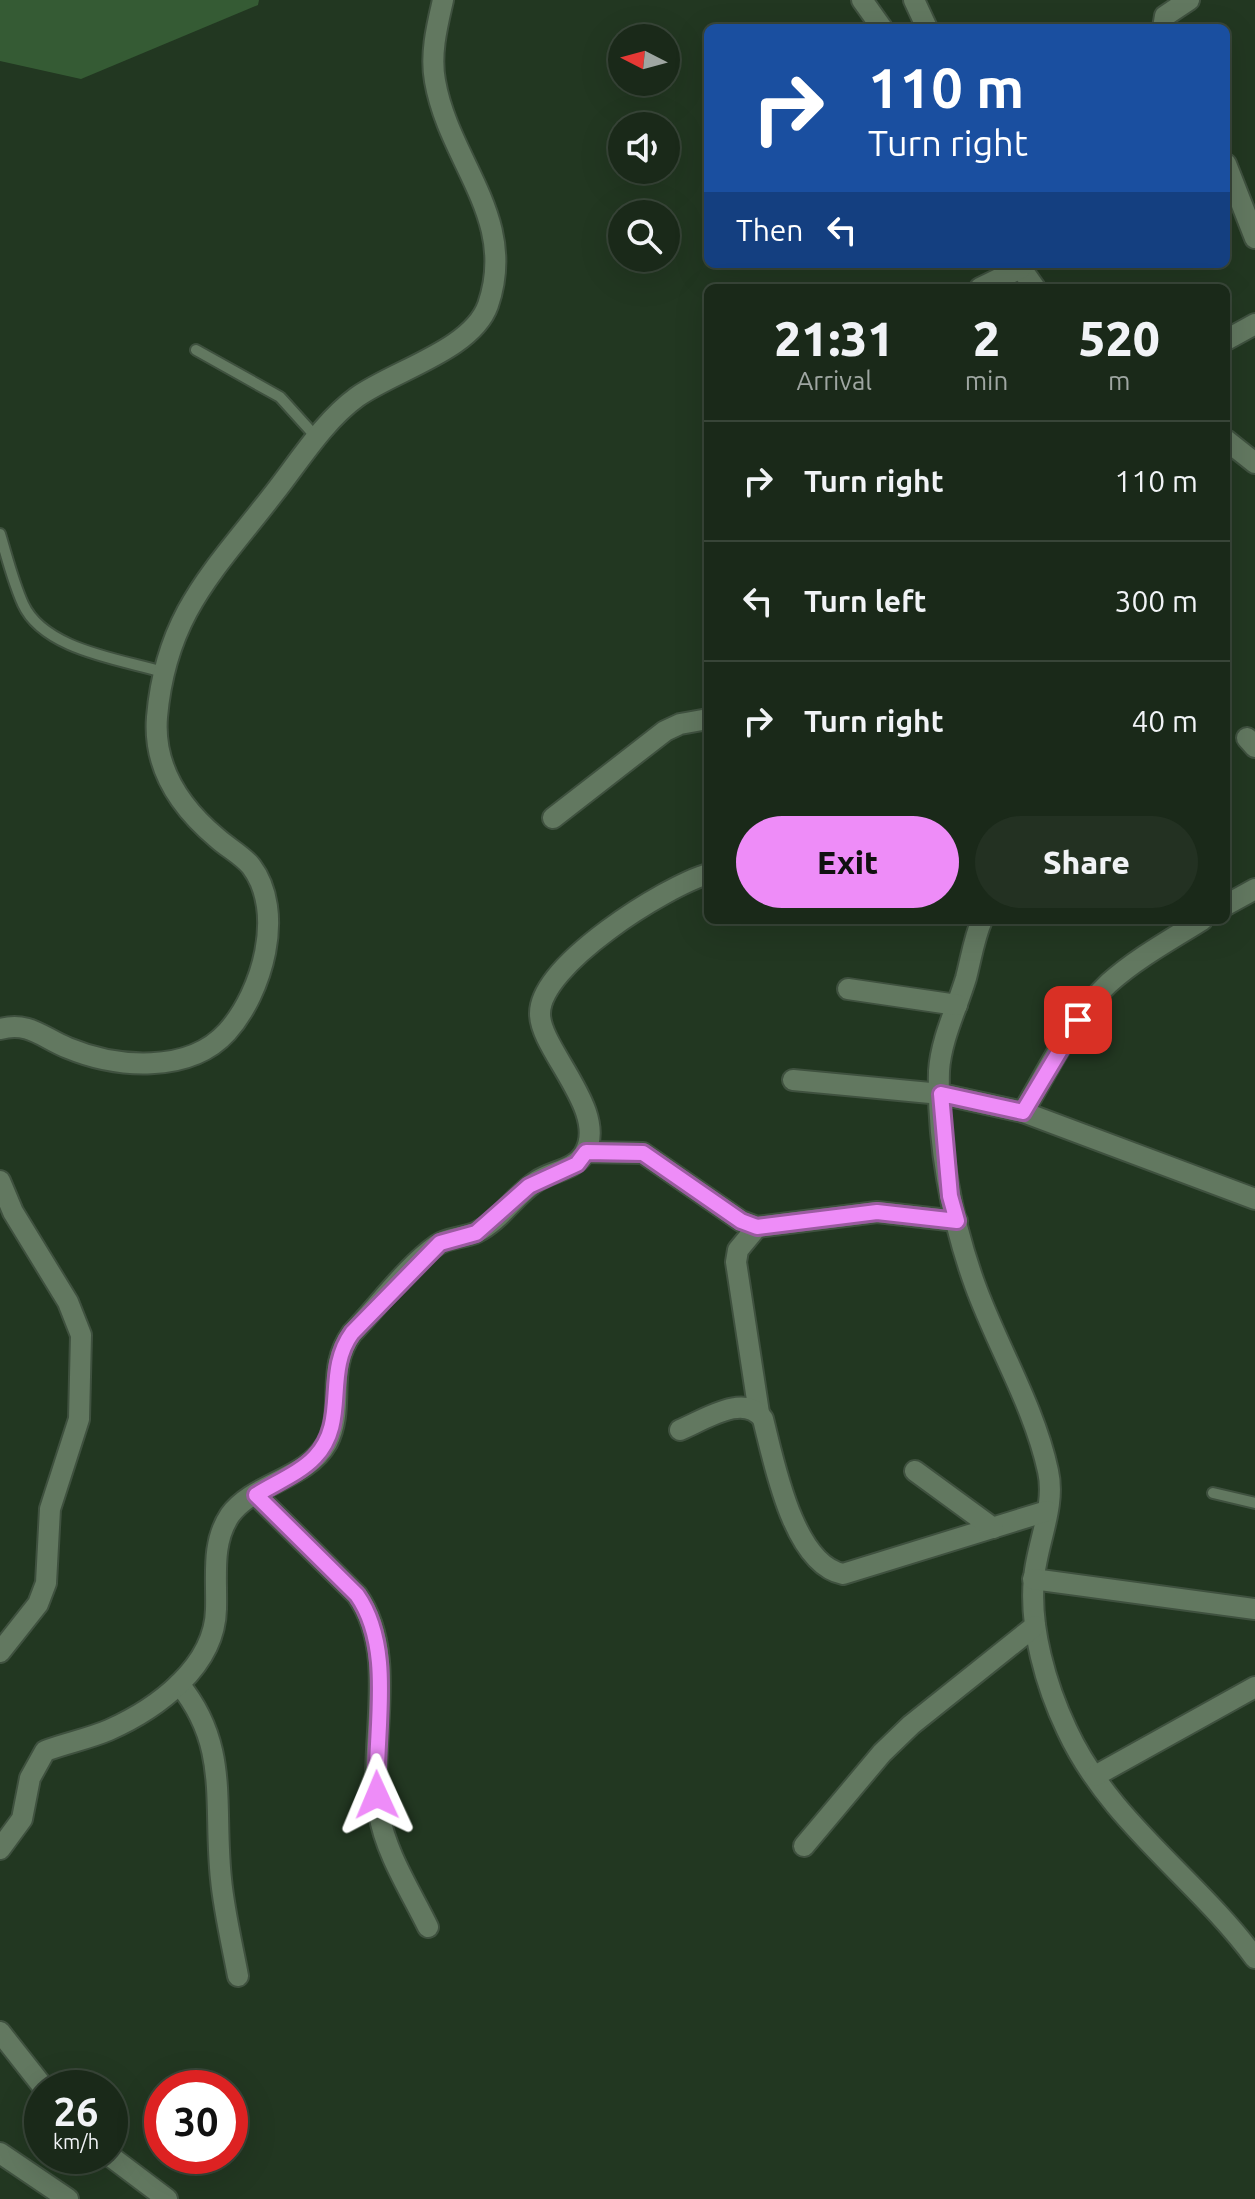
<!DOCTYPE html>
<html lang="en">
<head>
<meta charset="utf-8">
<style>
  :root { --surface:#1a2919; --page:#233122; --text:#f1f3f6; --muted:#9fa6a2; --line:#384538; --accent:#ee8cf8 }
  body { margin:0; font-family:Ubuntu,sans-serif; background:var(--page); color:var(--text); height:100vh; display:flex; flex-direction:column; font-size:30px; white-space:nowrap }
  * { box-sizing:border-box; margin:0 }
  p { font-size:26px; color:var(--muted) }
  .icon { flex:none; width:44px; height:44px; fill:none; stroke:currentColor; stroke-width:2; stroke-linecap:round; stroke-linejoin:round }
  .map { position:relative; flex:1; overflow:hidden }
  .panel { position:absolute; left:704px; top:284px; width:526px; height:640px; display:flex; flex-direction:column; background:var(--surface); border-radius:12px; box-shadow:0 8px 32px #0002,0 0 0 2px var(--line) }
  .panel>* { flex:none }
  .top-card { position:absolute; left:704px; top:24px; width:526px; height:244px; border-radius:12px; box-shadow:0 8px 32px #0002,0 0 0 2px var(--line); background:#1a4fa0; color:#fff; overflow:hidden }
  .needle { width:52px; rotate:276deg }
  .buttons { position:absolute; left:608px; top:24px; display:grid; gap:16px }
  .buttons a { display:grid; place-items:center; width:72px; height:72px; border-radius:50%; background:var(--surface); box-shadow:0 8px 32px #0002,0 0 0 2px var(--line); font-size:40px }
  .speed { position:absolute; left:24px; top:2070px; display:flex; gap:16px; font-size:40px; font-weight:700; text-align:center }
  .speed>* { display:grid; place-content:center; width:104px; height:104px; border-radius:50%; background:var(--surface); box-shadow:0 8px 32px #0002,0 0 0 2px var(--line); line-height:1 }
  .speed small { font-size:20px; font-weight:400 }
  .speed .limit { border:12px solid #d22; background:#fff; color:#111 }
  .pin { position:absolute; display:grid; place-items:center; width:68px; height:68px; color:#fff; margin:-34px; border-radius:16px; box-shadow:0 4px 12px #0006 }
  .me { position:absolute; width:88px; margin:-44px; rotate:359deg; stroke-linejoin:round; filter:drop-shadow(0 0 6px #0008) }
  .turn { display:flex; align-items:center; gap:28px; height:168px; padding:0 32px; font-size:36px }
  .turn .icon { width:104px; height:104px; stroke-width:2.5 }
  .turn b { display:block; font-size:56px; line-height:68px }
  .then { display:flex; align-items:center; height:76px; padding:0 32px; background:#0003; gap:16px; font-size:30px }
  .eta { display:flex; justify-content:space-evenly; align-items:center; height:136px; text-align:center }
  .eta b { font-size:48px; font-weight:800; line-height:56px }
  .primary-button { display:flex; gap:16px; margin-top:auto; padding:16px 32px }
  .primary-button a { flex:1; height:92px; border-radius:48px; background:var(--accent); color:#111; font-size:32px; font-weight:800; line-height:92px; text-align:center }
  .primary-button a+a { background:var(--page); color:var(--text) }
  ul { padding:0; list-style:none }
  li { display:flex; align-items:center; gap:24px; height:120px; padding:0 32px; border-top:2px solid var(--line) }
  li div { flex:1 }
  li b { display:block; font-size:30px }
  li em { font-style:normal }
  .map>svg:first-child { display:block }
  .green { fill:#355b34 }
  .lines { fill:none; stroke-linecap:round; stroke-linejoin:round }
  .service-casing { stroke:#3f513f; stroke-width:14 }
  .minor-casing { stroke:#3f513f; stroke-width:24 }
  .service { stroke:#627860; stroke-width:10 }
  .minor { stroke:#627860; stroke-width:20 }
  .route-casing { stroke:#9b5ba1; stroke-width:20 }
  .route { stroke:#ee8cf8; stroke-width:14 }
</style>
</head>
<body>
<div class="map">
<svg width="1255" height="2199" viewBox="0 0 1255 2199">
  <rect width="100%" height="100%" fill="#223721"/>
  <polygon class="green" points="0,0 259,0 258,5 81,79 0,61"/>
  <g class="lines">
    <g class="service-casing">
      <g id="service">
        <polyline points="196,350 280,397 317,438"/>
        <path d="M0 534C7 557 13 582 23 604 44 650 120 659 163 672"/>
        <polyline points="1213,1493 1255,1503"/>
      </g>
    </g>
    <g class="minor-casing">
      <g id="minor">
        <polyline points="862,0 882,28"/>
        <polyline points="914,0 927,28"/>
        <polyline points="1163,28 1165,16 1189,0"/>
        <polyline points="1226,164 1255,238"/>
        <polyline points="1018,264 1035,288"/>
        <polyline points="980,288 1021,268"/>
        <polyline points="1226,340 1255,324"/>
        <polyline points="1226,440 1255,463"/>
        <polyline points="1247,738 1255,747"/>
        <polyline points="553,818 665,731 680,724 708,719"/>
        <polyline points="1226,905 1255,889"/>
        <path d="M982 920C974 938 971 959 966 978 957 1008 941 1039 939 1071 937 1141 951 1219 975 1285 997 1346 1034 1406 1048 1471 1056 1506 1037 1543 1034 1578 1029 1627 1046 1686 1067 1730 1109 1821 1197 1879 1255 1958"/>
        <polyline points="848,989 957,1005"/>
        <path d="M0 1029C29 1021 43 1038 68 1048 116 1068 189 1074 227 1032 262 993 286 912 251 866 242 855 228 848 217 838 180 807 153 767 157 717 166 613 215 570 275 492 300 460 324 421 357 397 395 370 472 350 488 305 518 218 449 162 435 81 430 54 437 26 443 0"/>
        <polyline points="793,1080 941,1094 1023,1112 1255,1199"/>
        <path d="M1023 1112C1049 1069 1072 1018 1109 983 1137 958 1170 940 1202 920"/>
        <polyline points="586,1152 643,1153 741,1221 757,1227 877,1212 957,1221"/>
        <polyline points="0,1181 13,1212 68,1302 81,1335 79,1419 50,1509 46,1583 38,1604 0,1652"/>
        <polyline points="757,1227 738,1250 736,1262 759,1413"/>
        <path d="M680 1430C704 1420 745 1392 763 1419 774 1462 793 1564 843 1574L1047 1511"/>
        <polyline points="915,1471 993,1528"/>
        <path d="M256 1495 357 1595C400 1656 367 1744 379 1813 385 1852 411 1892 428 1927"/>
        <polyline points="1033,1579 1255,1609"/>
        <path d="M179 1684C230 1746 213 1804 221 1879 224 1911 232 1944 238 1976"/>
        <polyline points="1095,1776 1255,1687"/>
        <polyline points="804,1846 882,1753 911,1725 1035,1626"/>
        <path d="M0 1849 22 1819 30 1778 45 1751C66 1743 88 1739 109 1730 156 1709 215 1667 216 1609 217 1577 211 1543 230 1515 253 1483 307 1479 327 1443 346 1406 325 1370 352 1333 378 1306 407 1266 437 1245 448 1237 465 1238 477 1232 501 1220 515 1195 537 1181 552 1171 574 1170 584 1154 610 1112 540 1050 540 1014 539 965 666 886 708 874"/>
        <polyline points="0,2032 44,2088"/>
        <polyline points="0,2153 68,2199"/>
        <polyline points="110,2156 167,2199"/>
      </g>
    </g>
    <use href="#service" class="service"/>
    <use href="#minor" class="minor"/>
  </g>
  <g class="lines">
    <g class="route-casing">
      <path id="route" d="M377 1795C374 1732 395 1649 357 1595L256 1495C275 1483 300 1473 315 1457 349 1421 323 1373 352 1333L440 1243 476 1233 529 1186 577 1164 586 1152 643 1153 741 1221 757 1227 877 1212 957 1221 950 1196 941 1094 1023 1112 1078 1020"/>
    </g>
    <use href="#route" class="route"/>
  </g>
</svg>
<div class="buttons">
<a><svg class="needle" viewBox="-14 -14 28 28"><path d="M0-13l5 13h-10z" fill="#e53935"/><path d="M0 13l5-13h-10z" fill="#9fa6a2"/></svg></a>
<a><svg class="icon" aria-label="sound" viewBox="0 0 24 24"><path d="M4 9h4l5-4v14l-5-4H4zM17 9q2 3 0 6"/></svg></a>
<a><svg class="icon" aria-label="search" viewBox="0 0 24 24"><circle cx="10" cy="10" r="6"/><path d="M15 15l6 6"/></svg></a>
</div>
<div class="speed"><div>26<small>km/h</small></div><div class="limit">30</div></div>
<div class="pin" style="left:1078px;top:1020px;background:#d93025"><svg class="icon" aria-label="arrive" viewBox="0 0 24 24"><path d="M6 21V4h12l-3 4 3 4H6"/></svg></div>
<svg class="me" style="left:377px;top:1795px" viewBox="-20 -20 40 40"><path d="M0-17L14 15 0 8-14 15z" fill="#ee8cf8" stroke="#fff" stroke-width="4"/></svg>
<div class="top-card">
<div class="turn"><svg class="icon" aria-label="right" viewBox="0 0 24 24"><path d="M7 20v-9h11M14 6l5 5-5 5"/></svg><div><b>110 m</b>Turn right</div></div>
<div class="then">Then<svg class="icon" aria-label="left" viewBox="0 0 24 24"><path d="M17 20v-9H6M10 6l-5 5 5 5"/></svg></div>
</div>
<section class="panel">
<div class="eta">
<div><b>21:31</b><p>Arrival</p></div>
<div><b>2</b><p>min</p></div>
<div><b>520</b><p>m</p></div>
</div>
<ul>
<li><svg class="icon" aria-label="right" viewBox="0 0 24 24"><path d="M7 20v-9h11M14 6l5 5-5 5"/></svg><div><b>Turn right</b></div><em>110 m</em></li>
<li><svg class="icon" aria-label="left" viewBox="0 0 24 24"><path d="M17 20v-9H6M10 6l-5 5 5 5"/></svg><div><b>Turn left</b></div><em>300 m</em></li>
<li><svg class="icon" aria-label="right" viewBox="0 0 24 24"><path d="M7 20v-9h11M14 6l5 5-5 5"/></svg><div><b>Turn right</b></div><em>40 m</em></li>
</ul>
<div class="primary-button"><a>Exit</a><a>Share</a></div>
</section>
</div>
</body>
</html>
